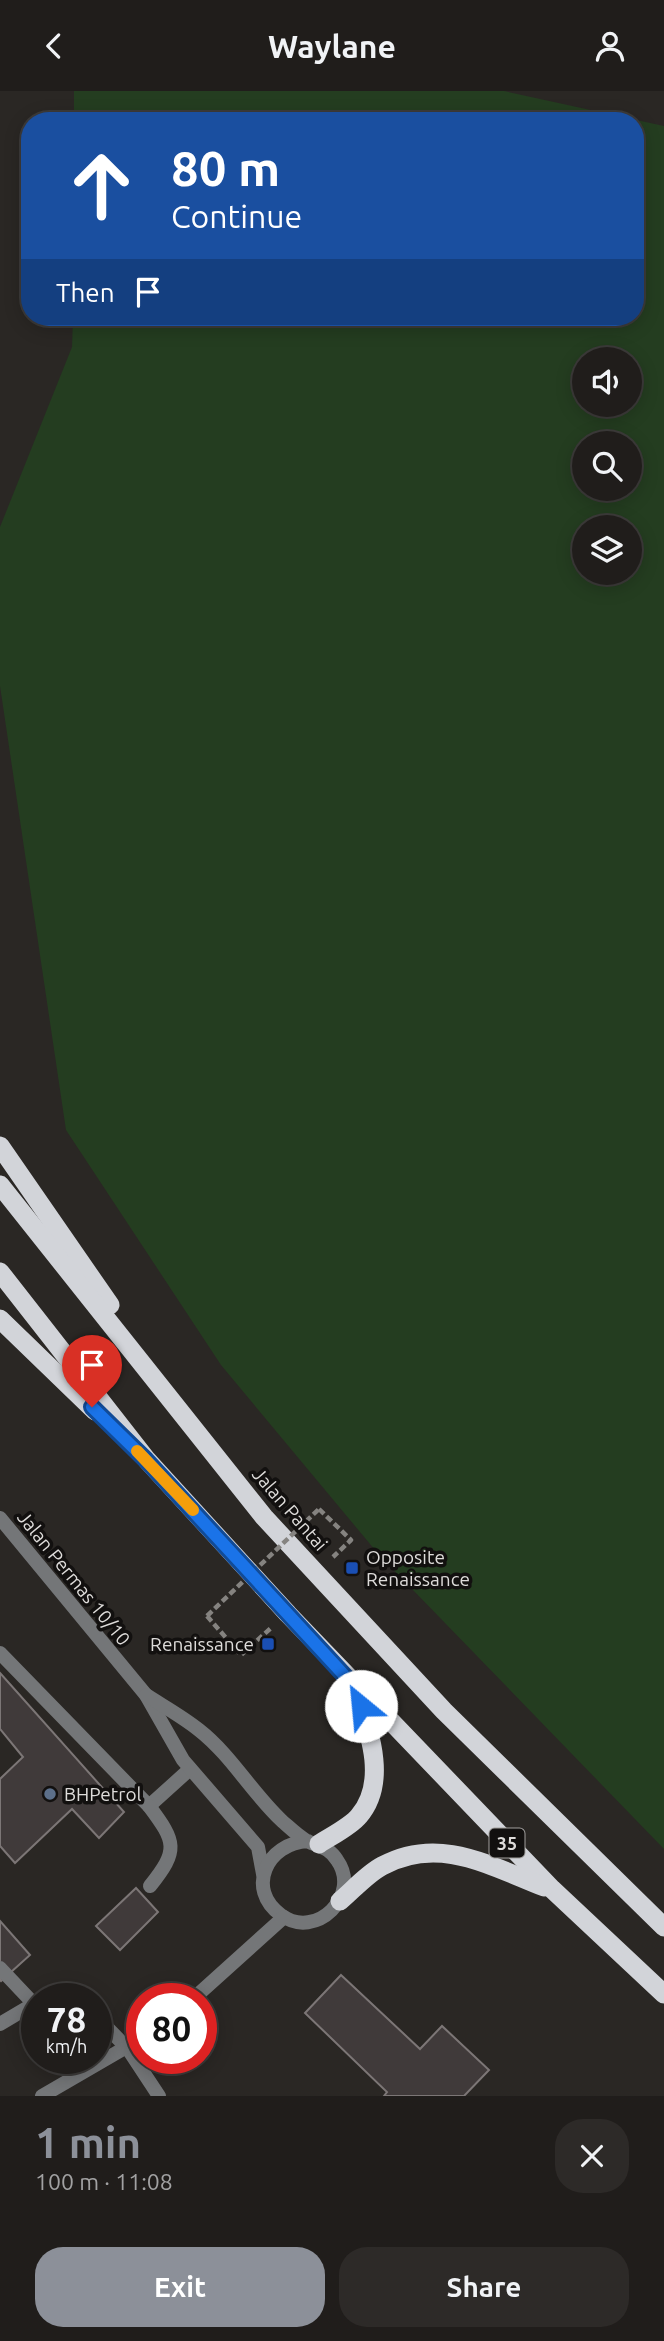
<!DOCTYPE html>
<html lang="en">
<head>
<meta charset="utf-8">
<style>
  :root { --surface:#201d1b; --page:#2d2a28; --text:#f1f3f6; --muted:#a2a2a3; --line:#3d3b3a; --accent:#8c9099 }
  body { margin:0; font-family:Ubuntu,sans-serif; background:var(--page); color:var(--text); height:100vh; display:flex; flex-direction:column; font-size:26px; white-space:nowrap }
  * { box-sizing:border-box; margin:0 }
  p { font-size:23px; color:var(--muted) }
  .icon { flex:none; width:38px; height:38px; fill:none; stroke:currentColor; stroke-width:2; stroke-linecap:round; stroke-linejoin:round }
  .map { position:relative; height:2005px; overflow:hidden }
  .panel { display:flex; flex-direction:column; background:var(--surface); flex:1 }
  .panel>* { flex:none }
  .banner { position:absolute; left:21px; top:21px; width:623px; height:214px; border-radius:28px; box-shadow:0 4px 18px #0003,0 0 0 2px var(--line); background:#1a4fa0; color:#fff; overflow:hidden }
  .buttons { position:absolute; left:572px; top:256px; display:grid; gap:14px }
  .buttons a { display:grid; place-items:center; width:70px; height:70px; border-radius:50%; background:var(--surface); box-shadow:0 4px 18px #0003,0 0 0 2px var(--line); font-size:35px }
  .speed { position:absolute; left:21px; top:1892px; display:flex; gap:14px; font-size:35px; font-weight:700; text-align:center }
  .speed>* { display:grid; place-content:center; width:91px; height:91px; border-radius:50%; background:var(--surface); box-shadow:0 4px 18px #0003,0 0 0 2px var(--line); line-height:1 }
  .speed small { font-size:18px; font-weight:400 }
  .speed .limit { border:10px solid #d22; background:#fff; color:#111 }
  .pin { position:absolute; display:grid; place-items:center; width:60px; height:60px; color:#fff; margin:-72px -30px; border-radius:50% 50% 50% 0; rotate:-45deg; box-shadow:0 0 7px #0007 }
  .pin .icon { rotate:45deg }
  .me { position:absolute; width:77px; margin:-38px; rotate:332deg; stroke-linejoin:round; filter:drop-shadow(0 0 5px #0008) }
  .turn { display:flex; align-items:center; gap:24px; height:147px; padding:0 35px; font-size:32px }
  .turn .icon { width:91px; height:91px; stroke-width:2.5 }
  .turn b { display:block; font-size:49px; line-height:60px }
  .then { display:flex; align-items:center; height:66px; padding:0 35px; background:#0003; gap:14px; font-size:26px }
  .round { display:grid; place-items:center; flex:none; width:74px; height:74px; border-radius:28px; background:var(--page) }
  .summary { display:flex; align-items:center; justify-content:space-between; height:119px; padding:0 35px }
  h1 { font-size:42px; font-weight:700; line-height:52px; color:var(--accent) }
  .cta { display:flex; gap:14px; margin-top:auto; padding:14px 35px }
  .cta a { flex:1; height:80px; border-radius:28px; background:var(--accent); color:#fff; font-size:28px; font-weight:700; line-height:80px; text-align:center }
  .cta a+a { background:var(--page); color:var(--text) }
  header { display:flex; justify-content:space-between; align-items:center; height:91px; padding:0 35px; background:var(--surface); font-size:32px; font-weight:700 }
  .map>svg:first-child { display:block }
  .green { fill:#243d20; fill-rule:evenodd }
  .building { fill:#403a3a; stroke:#7c7676; stroke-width:2 }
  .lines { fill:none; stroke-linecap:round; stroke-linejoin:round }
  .path { stroke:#858380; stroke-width:4.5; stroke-dasharray:7 3.5; stroke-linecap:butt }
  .service { stroke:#747678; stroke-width:14 }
  .minor { stroke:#747678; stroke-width:14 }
  .trunk { stroke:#d2d4d9; stroke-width:19 }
  .path-bridge { stroke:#858380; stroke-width:4.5; stroke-dasharray:7 3.5; stroke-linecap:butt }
  .route-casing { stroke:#114b97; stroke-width:18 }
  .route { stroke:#1a73e8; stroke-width:12 }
  .slow { stroke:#f59e0b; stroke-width:12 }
  .transit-dot { fill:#1a4fb4; stroke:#12100f; stroke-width:2.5 }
  .service-dot { fill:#5c6f8a; stroke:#12100f; stroke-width:2.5 }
  .labels { text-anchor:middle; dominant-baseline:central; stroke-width:7; stroke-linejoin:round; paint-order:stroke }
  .shield { fill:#12100f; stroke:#a19f9d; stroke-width:2 }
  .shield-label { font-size:18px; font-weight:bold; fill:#dedcda }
  .street-label { font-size:19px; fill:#dedcda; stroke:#12100f }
  .poi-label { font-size:19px; fill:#dedcda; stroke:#12100f; text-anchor:start }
</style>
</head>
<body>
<header><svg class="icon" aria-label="back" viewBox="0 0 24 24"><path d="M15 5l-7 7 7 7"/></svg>Waylane<svg class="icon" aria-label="person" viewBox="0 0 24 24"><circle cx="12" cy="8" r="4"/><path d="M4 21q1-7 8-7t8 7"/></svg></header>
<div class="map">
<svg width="664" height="2005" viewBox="0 0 664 2005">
  <rect width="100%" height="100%" fill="#2a2724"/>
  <path class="green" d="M74 0H504L664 35V1758L380 1465 221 1274 66 1039 0 595V436L72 256 73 226H635V30H74ZM584 268H630V313H584ZM584 352H630V397H584ZM584 436H630V481H584Z"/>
  <g class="building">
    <polygon points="0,1582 124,1721 99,1747 72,1718 15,1772 0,1755 0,1688 23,1666 0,1638"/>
    <polygon points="136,1797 158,1821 120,1859 96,1835"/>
    <polygon points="0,1830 30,1864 1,1890 0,1889"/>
    <polygon points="341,1884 420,1958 442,1935 489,1979 464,2005 384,2005 387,2001 305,1922"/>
  </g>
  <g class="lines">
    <g class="path">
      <polyline points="319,1418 351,1449 333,1466"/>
      <polyline points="207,1525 241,1564 271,1537"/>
    </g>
    <g class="service">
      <polyline points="0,1562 149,1715 190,1678"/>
      <path d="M149 1715C176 1751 179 1759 150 1795"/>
      <polyline points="0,1877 34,1913"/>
      <polyline points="41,1908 61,1899 79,1908"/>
      <polyline points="96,1925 128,1958"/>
      <polyline points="0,1933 37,1911"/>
    </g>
    <g class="minor">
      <polyline points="0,1427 146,1604 183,1669 258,1756 263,1783"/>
      <path d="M146 1604C163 1615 183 1626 199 1639 231 1664 252 1702 282 1730 289 1736 298 1745 307 1750 319 1756 329 1756 337 1769 362 1804 316 1850 281 1824 245 1798 267 1752 308 1750"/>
      <polyline points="193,1908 284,1826"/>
      <polyline points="128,1958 159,2005"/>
      <polyline points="42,2005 142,1947"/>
    </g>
    <g class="trunk">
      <polyline points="0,1055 110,1214"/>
      <polyline points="0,1094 264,1426 444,1620 664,1836"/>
      <polyline points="0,1181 147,1369 288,1523 552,1798 664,1903"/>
      <polyline points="0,1228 95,1320"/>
      <path d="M319 1753C331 1745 350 1736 359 1725 389 1690 368 1637 356 1600"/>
      <path d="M340 1810C353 1799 367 1783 382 1775 439 1744 490 1775 544 1796"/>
    </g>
    <polyline class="path-bridge" points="207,1525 319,1418"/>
  </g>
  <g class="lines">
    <g class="route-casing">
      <polyline id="route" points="92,1316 146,1369 355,1596 361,1615"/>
    </g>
    <use href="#route" class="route"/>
    <polyline class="slow" points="137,1360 193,1419"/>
  </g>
  <g class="transit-dot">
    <rect x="345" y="1470" width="14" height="14" rx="3.5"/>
    <rect x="261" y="1546" width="14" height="14" rx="3.5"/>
  </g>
  <circle class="service-dot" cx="50" cy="1703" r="7"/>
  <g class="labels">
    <rect class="shield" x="489.5" y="1737.5" width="35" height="29" rx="5"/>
    <g class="shield-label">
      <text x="507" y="1752">35</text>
    </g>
    <g class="street-label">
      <text transform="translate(290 1418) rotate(49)">Jalan Pantai</text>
      <text transform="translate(74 1487) rotate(51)">Jalan Permas 10/10</text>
    </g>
    <g class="poi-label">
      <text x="366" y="1466">Opposite<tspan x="366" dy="22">Renaissance</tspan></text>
      <text x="254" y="1553" text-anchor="end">Renaissance</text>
      <text x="64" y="1703">BHPetrol</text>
    </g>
  </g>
</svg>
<div class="buttons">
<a><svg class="icon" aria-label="sound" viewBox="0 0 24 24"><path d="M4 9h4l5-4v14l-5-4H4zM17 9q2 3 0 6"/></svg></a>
<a><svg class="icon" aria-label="search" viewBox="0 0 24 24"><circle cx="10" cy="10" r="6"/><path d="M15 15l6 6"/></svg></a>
<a><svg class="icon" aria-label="layers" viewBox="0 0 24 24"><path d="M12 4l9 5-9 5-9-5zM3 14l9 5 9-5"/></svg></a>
</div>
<div class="speed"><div>78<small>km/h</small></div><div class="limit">80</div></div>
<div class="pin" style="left:92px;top:1316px;background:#d93025"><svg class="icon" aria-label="arrive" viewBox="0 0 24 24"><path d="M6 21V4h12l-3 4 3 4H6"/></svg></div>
<svg class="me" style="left:361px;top:1615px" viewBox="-20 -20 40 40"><circle r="19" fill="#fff"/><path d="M0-13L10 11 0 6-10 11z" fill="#1a73e8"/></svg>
<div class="banner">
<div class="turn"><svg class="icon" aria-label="ahead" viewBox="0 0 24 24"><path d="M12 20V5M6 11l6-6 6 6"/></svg><div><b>80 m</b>Continue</div></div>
<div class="then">Then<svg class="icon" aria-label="arrive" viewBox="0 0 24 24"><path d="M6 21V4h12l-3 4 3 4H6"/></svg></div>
</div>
</div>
<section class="panel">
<div class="summary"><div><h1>1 min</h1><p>100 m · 11:08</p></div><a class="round"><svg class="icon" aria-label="close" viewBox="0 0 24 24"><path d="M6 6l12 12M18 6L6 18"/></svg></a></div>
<div class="cta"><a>Exit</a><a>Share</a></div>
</section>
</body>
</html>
